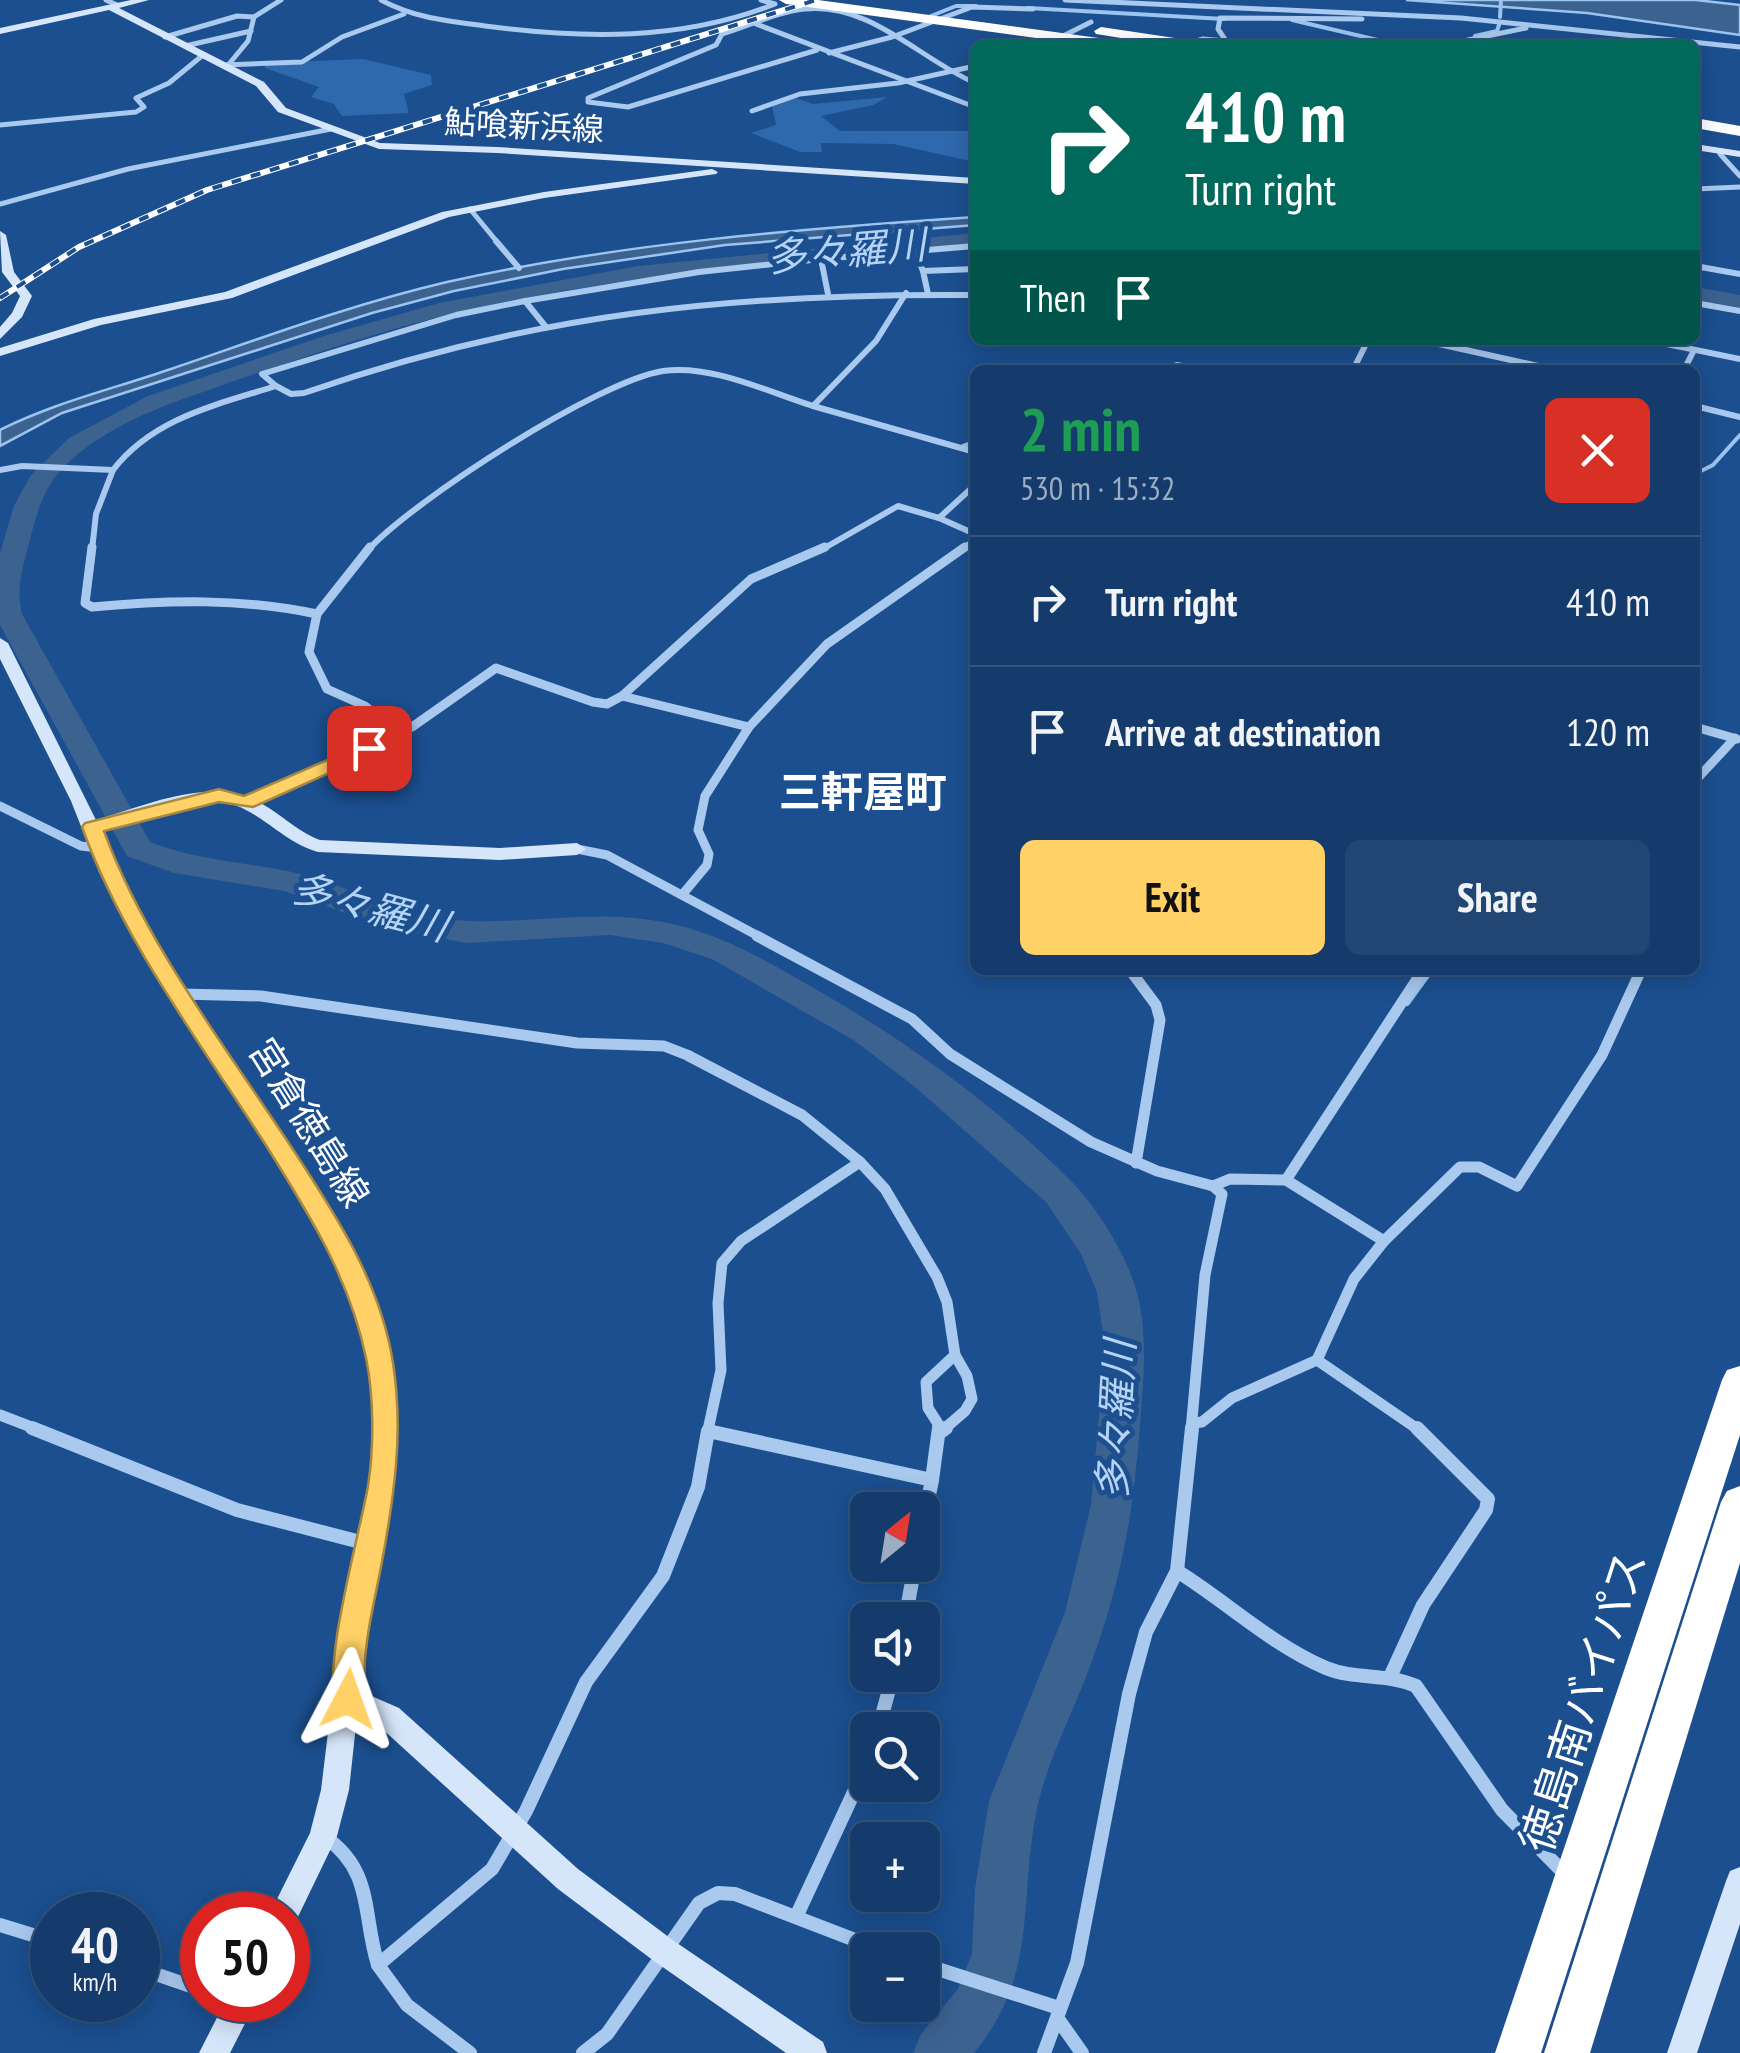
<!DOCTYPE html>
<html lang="en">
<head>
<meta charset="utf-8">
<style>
  :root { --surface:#143b6b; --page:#214673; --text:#f1f3f6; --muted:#9dadc1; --line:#33557e; --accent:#ffd166 }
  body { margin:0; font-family:"PT Sans Narrow","Noto Sans JP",sans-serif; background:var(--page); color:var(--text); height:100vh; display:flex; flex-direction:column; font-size:38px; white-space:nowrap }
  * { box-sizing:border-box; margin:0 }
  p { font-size:32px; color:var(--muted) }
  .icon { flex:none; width:55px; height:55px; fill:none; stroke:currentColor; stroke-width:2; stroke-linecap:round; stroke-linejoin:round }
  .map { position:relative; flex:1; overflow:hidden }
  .panel { position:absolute; left:970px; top:365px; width:730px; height:610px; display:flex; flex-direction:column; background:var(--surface); border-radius:15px; box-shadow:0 5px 25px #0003,0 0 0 2px var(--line) }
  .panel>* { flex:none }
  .top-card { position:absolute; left:970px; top:40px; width:730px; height:305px; border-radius:15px; box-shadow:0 5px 25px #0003,0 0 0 2px var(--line); background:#00695c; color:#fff; overflow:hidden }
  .needle { width:65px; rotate:30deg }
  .controls { position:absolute; left:850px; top:1492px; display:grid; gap:20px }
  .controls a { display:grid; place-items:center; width:90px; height:90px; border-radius:15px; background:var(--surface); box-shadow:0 5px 25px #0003,0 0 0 2px var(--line); font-size:50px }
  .speed { position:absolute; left:30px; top:1892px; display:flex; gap:20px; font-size:50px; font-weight:700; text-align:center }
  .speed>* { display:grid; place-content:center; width:130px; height:130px; border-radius:50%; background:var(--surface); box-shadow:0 5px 25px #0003,0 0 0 2px var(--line); line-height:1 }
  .speed small { font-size:25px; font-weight:400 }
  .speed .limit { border:15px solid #d22; background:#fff; color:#111 }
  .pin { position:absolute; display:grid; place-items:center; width:85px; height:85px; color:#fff; margin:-42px; border-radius:20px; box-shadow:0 5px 15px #0006 }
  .me { position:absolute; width:110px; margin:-55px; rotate:4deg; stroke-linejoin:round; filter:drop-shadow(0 0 8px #0008) }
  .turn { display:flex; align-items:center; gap:35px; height:210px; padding:0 50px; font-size:45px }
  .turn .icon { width:130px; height:130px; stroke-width:2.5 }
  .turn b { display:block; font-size:70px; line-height:85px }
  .then { display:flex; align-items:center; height:95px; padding:0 50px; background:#0003; gap:20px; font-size:38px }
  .round { display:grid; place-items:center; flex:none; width:105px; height:105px; border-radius:15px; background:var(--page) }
  .head { display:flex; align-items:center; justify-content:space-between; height:170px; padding:0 50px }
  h1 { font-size:60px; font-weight:700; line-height:75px; color:#1e9e55 }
  .action { display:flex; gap:20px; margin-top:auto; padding:20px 50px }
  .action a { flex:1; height:115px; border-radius:15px; background:var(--accent); color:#111; font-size:40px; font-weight:700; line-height:115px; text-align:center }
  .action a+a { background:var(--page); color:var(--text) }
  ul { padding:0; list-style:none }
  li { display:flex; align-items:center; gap:30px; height:130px; padding:0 50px; border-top:2px solid var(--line) }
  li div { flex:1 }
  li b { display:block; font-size:38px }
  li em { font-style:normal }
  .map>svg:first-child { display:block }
  .green { fill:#2e69ad }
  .water { fill:#3c6290; stroke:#9cc4f0; stroke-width:2.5 }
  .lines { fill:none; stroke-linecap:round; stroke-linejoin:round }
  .stream-far1 { stroke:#9cc4f0; stroke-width:4 }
  .stream { stroke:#9cc4f0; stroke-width:6 }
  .river { fill:#3c6290; fill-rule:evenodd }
  .street-far4 { stroke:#a9c9ee; stroke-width:5 }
  .street-far3 { stroke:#a9c9ee; stroke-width:6 }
  .street-far2 { stroke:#a9c9ee; stroke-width:9 }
  .street-far1 { stroke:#a9c9ee; stroke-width:11 }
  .street { stroke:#a9c9ee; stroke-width:14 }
  .secondary { fill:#d6e6fa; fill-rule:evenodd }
  .highway { fill:#fff; fill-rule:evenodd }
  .rail-casing { stroke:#fff; stroke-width:6 }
  .rail { stroke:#1b4f8f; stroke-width:4; stroke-dasharray:10; stroke-linecap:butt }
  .route { fill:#ffd166; stroke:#a68842; stroke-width:2.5 }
  .labels { text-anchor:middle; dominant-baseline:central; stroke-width:10; stroke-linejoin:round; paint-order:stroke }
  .far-street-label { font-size:32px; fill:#fff; stroke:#1b4f8f }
  .street-label { font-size:38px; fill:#fff; stroke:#1b4f8f }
  .water-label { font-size:40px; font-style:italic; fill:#b5d3f5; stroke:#1b4f8f }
  .quarter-label { font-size:42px; font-weight:bold; fill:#fff; stroke:#1b4f8f }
  .near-street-label { font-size:45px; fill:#fff; stroke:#1b4f8f }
</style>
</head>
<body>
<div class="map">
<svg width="1740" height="2053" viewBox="0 0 1740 2053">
  <rect width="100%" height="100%" fill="#1b4f8f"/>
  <g class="green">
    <polygon points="363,59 431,75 432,85 404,94 409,113 342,116 334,104 311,97 319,87 265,68 264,63"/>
    <polygon points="793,97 813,104 887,97 873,105 821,116 840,131 975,131 975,162 893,144 821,143 822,152 800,152 751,133 776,125 772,106"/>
  </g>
  <g class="water">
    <polygon points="1406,0 1696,0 1740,5 1740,35 1587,13"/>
    <path d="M975 217V225L725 245 563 269 454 291 372 313 62 413 0 446V430C56 402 113 389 171 369 262 338 353 304 447 282 621 243 798 229 975 217Z"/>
  </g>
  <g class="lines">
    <g class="stream-far1">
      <polyline points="1028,8 1224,19"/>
      <polyline points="1500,17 1501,0"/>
      <polyline points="926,18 956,6 976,6"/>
      <polyline points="1292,20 1399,45"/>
      <polyline points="1475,36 1497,31 1499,25"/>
      <polyline points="1425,45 1449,42"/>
      <polyline points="963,446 975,442"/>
      <polyline points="1695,474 1713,465 1740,435"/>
    </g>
    <polyline class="stream" points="1407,1003 1431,970"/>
    <g class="river">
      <path d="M975 233V245C797 261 617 273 443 316 374 333 307 356 240 379 178 401 107 421 60 471 41 492 35 521 28 547 22 570 16 590 22 614L150 842C196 860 244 862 292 872 352 886 407 919 470 921 536 923 598 909 663 922 716 932 760 957 805 983 901 1037 992 1102 1070 1180 1098 1208 1128 1257 1138 1296 1147 1335 1144 1373 1141 1412 1134 1512 1122 1583 1086 1677 1070 1718 1048 1761 1038 1804 1017 1899 1041 1971 974 2053H913L921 2034 958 1989 972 1954 975 1889 989 1801 1065 1612 1091 1505 1105 1347 1097 1292 1081 1254 1046 1202 915 1087 855 1041 712 959 663 943 610 935 467 943 390 929 284 891 174 873 127 856 0 625V553L14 506 31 475 69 438 148 396 324 336 439 303 638 266Z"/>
      <polygon points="1695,287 1740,295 1740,309 1695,301"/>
    </g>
    <g class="street-far4">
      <polyline points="106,0 117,5"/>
      <path d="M381 0C414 18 448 21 485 26 584 39 681 41 775 4L761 0"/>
      <polyline points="1065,0 1461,18 1740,47"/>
      <polyline points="756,24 975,107"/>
      <polyline points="165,37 237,16 254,17"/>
      <polyline points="1226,41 1218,29 1220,18 1362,19"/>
      <polyline points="1045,45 1091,22"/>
      <polyline points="1183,45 1203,39 1226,41"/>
      <polyline points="1444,45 1526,28"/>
      <polyline points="185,46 251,31"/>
      <path d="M817 50 628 107 588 102V98L716 45 722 34C749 26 777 12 805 9 869 2 920 59 975 83"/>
      <polyline points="829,53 892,37 972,7 1033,9"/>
      <polyline points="229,64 248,41 254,17 281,0"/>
      <polyline points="224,65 302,62 342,37 404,14"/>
      <polyline points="752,111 800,94 898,83 975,66"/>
      <polyline points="0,125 136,112 144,107 136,98 169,83 203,55"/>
      <polyline points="1722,151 1720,154 1740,176"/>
      <polyline points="1695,189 1740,187"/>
      <polyline points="0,204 128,169 331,129"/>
      <polyline points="470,209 498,243"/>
    </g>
    <g class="street-far3">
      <polyline points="496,241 519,268"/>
      <polyline points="1695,266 1740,274"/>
      <polyline points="923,271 915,251 975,246"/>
      <polyline points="906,293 876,341 813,406 975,452"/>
      <polyline points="828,294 821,259 915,251"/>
      <polyline points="928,294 923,271 975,269"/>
      <polyline points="1695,303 1740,311"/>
      <polyline points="546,327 525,301 699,272 821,259"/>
      <polyline points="1421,340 1556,370"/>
      <polyline points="1647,340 1740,359"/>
      <polyline points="1165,370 1177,365 1203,370"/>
      <polyline points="1353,370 1368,340"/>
      <polyline points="1684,370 1694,350"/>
      <polyline points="276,386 262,374 456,315 525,301"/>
      <polyline points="1695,406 1740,417"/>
      <path d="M0 470 22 466 113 470C153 418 216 405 276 386L291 394 304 393C533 313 734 293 975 295"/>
      <polyline points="975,485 939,518 975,534"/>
      <polyline points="92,550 96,514 113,470"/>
      <path d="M368 550C414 500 598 381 663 371 712 364 768 392 813 406"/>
      <polyline points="821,550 898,506 939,518"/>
      <polyline points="961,550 975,540"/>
    </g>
    <g class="street-far2">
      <path d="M92 547 85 603 92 607C168 600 242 598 317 614L370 547"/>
      <polyline points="317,614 309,652 327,689 365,706 400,734"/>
      <polyline points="749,727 622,696 751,579 825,547"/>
      <polyline points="1695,727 1737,739"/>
      <polyline points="1695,781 1735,738"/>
      <polyline points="246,803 412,727 496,668 593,702 607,704 622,696"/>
      <polyline points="0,806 81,846 98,848"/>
      <polyline points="577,849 607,855 762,938"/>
      <polyline points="682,895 707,865 709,854 698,830 705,796 749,727 827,644 965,547"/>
    </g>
    <g class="street-far1">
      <polyline points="757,936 912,1019 950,1054 1091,1142 1157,1171 1213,1186 1222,1194 1205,1275 1191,1430"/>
      <polyline points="1130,970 1156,1005 1160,1020 1136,1163"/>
      <polyline points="181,994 261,996 577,1043 664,1046 687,1055 802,1115 860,1162 885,1189 937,1277 947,1302 955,1355 967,1376 972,1399 965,1411 943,1430"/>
      <polyline points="1286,1180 1384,1241"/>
      <polyline points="1213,1186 1230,1179 1286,1180 1423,970"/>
      <polyline points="1317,1360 1419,1430"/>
      <polyline points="0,1415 39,1430"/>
      <polyline points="1193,1423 1202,1422 1232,1398 1317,1360 1354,1279 1384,1241 1460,1167 1479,1167 1517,1186 1602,1055 1641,970"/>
      <polyline points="708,1430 721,1370 718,1303 722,1263 741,1241 860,1162"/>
      <polyline points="942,1430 928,1408 926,1382 955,1355"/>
    </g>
    <g class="street">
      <polyline points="32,1428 237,1510 372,1545"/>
      <polyline points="942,1431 946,1428"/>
      <polyline points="932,1480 939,1428"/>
      <path d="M1177 1571C1227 1602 1272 1645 1326 1668 1355 1680 1387 1673 1416 1686L1502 1810 1565 1874"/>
      <polyline points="905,1620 915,1565"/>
      <polyline points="1390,1677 1423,1605 1486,1510 1488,1499 1417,1428"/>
      <polyline points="878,1730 893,1675"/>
      <path d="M325 1837C374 1871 362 1914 378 1965L492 1869 526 1811 586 1682 663 1576 698 1487 708 1431 932 1480 922 1529"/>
      <polyline points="796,1917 868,1762"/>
      <polyline points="0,1925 52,1941"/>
      <polyline points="922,1964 1059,2008"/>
      <polyline points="378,1965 407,2005 470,2053"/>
      <polyline points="138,1968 202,1990"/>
      <polyline points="1058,2019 1082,2053"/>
      <polyline points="583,2053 607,2034 699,1903 718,1893 735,1894 881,1950"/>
      <polyline points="1044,2053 1077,1963 1129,1694 1146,1632 1177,1571 1192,1428"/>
    </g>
    <g class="secondary">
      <polygon points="131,0 149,0 119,8 264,82 286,108 380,143 497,147 975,178 975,184 497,153 379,149 278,112 256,86 109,10 0,34 0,28"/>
      <polygon points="1695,144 1740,151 1740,157 1695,150"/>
      <polygon points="712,169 718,172 716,174 544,198 449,217 232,298 101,325 0,356 0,348 94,319 225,292 442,212 544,192"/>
      <polygon points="0,231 6,235 14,272 32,296 22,317 0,339 0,327 12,313 20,296 2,272"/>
      <path d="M0 638 8 643 96 820C145 806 205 778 254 800 278 810 295 831 320 840L500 848 577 843 586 849 577 855 500 860 318 852C289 844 270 822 244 809 207 789 139 819 101 830 143 936 221 1040 283 1136 338 1221 386 1294 395 1398 405 1497 370 1594 360 1691L399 1708 578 1869 674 1941 823 2042 827 2053H786L654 1961 558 1889 379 1726 357 1716 349 1790 337 1836 294 1925 288 1928V1915H269L310 1833 321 1790 338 1650 371 1482 372 1403 367 1358 345 1281 323 1234 174 999 99 872 71 801 0 659Z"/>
      <polygon points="1740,1867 1740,1924 1697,2053 1667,2053 1726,1881 1730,1871"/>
      <polygon points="226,2000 257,2000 230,2053 199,2053"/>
    </g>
    <g class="highway">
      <polygon points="779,0 818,0 1121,41 1128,45 1088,45 786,4"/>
      <polygon points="1101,27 1195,41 1202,45 1165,45 1096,34 1094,31"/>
      <polygon points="1695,118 1740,126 1740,136 1695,128"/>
      <polygon points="1740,1366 1740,1435 1541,2053 1495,2053 1722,1380 1727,1370"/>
      <polygon points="1740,1486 1740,1563 1590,2053 1544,2053 1721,1502 1727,1491"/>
    </g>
    <g class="rail-casing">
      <polyline id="rail" points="0,298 79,247 207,190 816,0"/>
    </g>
    <use href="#rail" class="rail"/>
  </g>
  <path class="route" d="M369 742 376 743V752L253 807 219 802 104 831C145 943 228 1050 294 1151 336 1215 381 1284 393 1363 404 1432 394 1498 381 1567 376 1594 369 1621 366 1649 363 1669 367 1690 359 1709L348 1713 337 1709C320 1671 360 1533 368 1486 374 1447 374 1397 366 1358 350 1279 309 1214 267 1147 202 1045 123 942 82 827L85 823 219 789 244 796Z"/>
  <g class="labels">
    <g class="far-street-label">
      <text transform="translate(524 125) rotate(3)">鮎喰新浜線</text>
    </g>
    <g class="street-label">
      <text transform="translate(310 1122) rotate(58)">宮倉徳島線</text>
    </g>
    <g class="water-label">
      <text transform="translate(846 250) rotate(-5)">多々羅川</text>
      <text transform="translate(370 906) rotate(15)">多々羅川</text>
      <text transform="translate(1115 1420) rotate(-87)">多々羅川</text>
    </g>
    <g class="quarter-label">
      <text x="863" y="791">三軒屋町</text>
    </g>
    <g class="near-street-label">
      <text transform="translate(1582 1701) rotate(-72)">徳島南バイパス</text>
    </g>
  </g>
</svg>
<div class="controls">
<a><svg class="needle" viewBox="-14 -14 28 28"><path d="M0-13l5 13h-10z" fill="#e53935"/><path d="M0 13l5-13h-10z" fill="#9dadc1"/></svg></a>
<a><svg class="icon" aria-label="sound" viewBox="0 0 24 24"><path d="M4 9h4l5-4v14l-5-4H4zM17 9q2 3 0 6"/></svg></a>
<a><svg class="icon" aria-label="search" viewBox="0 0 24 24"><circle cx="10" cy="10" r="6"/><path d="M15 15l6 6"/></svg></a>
<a>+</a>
<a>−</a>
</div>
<div class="speed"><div>40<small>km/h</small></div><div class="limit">50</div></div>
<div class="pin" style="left:369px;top:748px;background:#d93025"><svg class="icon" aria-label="arrive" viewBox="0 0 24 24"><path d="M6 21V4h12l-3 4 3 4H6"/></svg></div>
<svg class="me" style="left:348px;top:1699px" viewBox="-20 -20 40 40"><path d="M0-17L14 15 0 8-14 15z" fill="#ffd166" stroke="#fff" stroke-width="4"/></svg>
<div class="top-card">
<div class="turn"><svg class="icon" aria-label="right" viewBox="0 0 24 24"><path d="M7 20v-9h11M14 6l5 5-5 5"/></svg><div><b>410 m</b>Turn right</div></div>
<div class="then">Then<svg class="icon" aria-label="arrive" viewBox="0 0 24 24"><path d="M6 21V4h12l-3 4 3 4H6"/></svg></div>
</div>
<section class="panel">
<div class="head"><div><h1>2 min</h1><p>530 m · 15:32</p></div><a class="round" style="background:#d93025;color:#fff"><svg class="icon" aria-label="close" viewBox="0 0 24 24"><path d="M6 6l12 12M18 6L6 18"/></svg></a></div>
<ul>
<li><svg class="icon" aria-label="right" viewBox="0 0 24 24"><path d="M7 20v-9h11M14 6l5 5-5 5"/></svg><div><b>Turn right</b></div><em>410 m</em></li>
<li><svg class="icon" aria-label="arrive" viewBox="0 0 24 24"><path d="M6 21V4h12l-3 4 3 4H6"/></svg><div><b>Arrive at destination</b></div><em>120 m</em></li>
</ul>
<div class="action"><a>Exit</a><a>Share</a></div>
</section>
</div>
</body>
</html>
